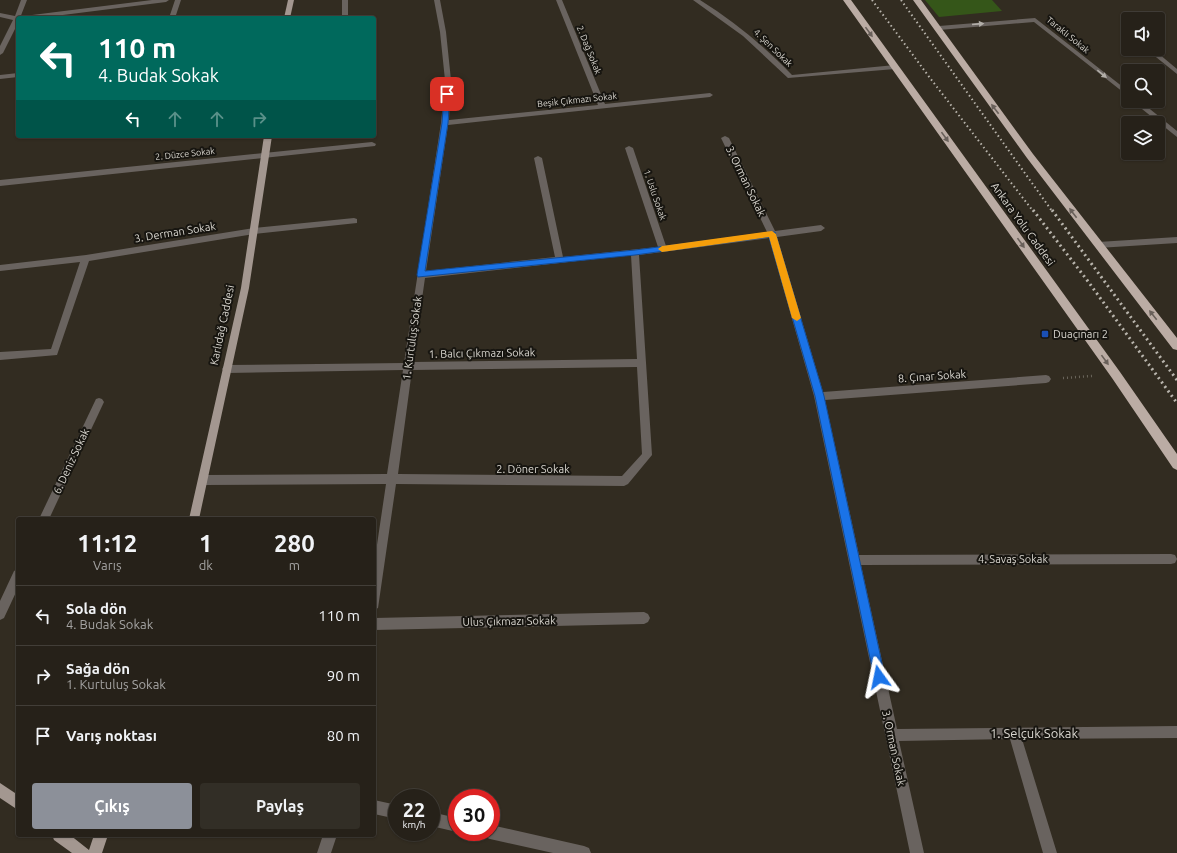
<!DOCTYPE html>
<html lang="tr">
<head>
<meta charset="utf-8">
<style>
  :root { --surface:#262119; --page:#322e26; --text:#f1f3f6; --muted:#a4a3a2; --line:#423e38; --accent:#8c9099 }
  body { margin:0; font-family:Ubuntu,sans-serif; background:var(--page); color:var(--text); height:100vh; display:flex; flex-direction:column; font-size:15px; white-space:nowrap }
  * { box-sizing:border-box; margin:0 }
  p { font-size:13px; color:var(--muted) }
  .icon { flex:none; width:22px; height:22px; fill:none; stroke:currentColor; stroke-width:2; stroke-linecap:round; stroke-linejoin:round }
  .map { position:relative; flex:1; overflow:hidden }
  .drawer { position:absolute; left:16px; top:517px; width:360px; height:320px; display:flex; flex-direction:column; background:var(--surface); border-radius:4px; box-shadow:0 1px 3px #0004,0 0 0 1px var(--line) }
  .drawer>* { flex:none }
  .banner { position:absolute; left:16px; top:16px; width:360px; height:122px; border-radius:4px; box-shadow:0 1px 3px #0004,0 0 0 1px var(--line); background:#00695c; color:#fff; overflow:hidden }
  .tools { position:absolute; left:1121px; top:12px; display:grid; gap:8px }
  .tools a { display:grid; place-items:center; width:44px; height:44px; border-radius:4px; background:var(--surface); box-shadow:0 1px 3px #0004,0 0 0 1px var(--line); font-size:20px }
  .speed { position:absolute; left:388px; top:789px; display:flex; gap:8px; font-size:20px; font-weight:700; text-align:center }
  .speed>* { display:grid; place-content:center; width:52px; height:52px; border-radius:50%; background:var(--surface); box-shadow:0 1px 3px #0004,0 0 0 1px var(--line); line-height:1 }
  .speed small { font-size:10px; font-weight:400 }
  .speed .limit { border:6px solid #d22; background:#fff; color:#111 }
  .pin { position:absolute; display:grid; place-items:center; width:34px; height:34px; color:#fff; margin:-17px; border-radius:8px; box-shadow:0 2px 6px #0006 }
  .me { position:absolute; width:44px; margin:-22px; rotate:348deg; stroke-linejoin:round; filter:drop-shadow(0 0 3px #0008) }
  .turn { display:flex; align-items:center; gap:14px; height:84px; padding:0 16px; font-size:18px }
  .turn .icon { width:52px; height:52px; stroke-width:2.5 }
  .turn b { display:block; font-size:28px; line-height:34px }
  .lanes { display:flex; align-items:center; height:38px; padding:0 16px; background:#0003; justify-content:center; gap:20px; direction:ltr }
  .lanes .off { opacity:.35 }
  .eta { display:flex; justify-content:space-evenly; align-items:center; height:68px; text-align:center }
  .eta b { font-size:24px; font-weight:600; line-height:28px }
  .button { display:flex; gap:8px; margin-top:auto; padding:8px 16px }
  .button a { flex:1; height:46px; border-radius:4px; background:var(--accent); color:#fff; font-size:16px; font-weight:600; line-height:46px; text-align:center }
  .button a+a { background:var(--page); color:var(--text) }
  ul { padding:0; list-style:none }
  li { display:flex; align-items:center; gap:12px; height:60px; padding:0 16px; border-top:1px solid var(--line) }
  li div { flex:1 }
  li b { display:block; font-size:15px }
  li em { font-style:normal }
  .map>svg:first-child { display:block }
  .green { fill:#355619 }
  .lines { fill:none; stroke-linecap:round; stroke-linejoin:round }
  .path { stroke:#6b665c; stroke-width:2.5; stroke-dasharray:1 3; stroke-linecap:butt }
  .minor { fill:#69635f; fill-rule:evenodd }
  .major { fill:#a39790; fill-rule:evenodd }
  .highway { fill:#bbaca4; fill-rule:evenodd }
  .rail-far1 { stroke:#b9b5ad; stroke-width:2; stroke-dasharray:1.5 3; stroke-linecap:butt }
  .rail { stroke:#b9b5ad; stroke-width:3; stroke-dasharray:2 3.5; stroke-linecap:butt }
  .oneway { fill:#b2aea8 }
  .oneway2 { fill:#69605a }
  .route { fill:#1a73e8; stroke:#114b97 }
  .slow { fill:#f59e0b }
  .transit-dot { fill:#1a4fb4; stroke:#171510; stroke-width:1.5 }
  .labels { text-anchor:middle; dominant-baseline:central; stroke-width:4; stroke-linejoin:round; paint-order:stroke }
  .far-street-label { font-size:9px; fill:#d9d6cf; stroke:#171510 }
  .street-label { font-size:11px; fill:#d9d6cf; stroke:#171510 }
  .poi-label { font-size:11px; fill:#d9d6cf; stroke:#171510; text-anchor:start }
  .near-street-label { font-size:13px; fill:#d9d6cf; stroke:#171510 }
</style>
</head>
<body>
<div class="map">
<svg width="1177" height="853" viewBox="0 0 1177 853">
  <rect width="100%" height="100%" fill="#322c21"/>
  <polygon class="green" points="925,0 992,0 1002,11 939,17"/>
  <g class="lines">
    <polyline class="path" points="1063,378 1092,376"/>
    <g class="minor">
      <polygon points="21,0 27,0 20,18 18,18 18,23 3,53 0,55 0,46 13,20 0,17 0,13 15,16"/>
      <polygon points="152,0 169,0 166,2 39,18 21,18 24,16"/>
      <polygon points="175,0 181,0 175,18 169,18"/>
      <rect x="342" y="0" width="6" height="18"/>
      <path d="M434 0H440L446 32 451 80 449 120 598 105 556 0H562L605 104 710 93 713 95 710 97 448 125 426 271 555 257 534 158 538 156 542 158 563 257 658 247 625 148 629 146 633 148 666 246 767 232 721 138 725 136 729 138 775 231 821 225 825 228 821 231 777 237 823 392 1046 375 1049 376 1051 379 1049 382 1046 383 825 400 859 555 1171 554 1175 555 1177 559 1175 563 1171 564 861 565 897 729 1177 726V738L1022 739 1057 853H1043L1010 739 899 741 924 853H910L814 396 769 238 639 255 652 455 628 484 624 486 396 484 378 608 374 610V565L386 484 204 485 200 483 199 480 200 477 204 475 387 474 403 370 227 373 224 372 222 369 224 366 227 365 404 363 441 123 445 80 440 32ZM631 255 637 359 413 362 425 278ZM637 367 642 454 622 476 398 474 412 370Z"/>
      <path d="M693 0H700C734 21 764 46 792 75L895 65 898 67 895 69 788 78 743 36Z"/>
      <polygon points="1035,18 1128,91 1128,96 1034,22 939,30 936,28 939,26"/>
      <polygon points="1146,49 1153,49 1177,69 1177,74"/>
      <polygon points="18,73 18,77 0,79 0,75"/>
      <polygon points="1132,101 1140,101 1177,131 1177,137"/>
      <polygon points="372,142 376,144 375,146 0,186 0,180"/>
      <polygon points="354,218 357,219 357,223 254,234 89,261 57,355 0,360 0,352 51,349 80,262 0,271 0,265 86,255 254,228"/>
      <polygon points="1177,237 1177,243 1098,248 1094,245 1098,242"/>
      <polygon points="99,398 102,399 104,402 49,519 39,519 96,399"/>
      <polygon points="18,569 18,588 4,618 0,620 0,601 14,571"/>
      <polygon points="644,612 648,614 650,618 648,622 644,624 374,630 374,618"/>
      <polygon points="374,800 397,805 397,819 374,814"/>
      <polygon points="431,812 457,818 457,832 431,826"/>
      <polygon points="491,825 584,846 589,848 591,853 553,853 490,839 485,837 483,832 491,832"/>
      <polygon points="323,835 337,835 331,853 317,853"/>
    </g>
    <g class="major">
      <polygon points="288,0 294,0 290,18 284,18"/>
      <polygon points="264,136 272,136 249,288 199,519 189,519 241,288"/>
      <polygon points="0,783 18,795 18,810 0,798"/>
      <polygon points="52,835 70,835 89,850 94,835 108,835 102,853 72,853 54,840"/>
    </g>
    <g class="highway">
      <polygon points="843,0 851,0 1120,372 1177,454 1177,470 1173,468 1112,378"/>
      <polygon points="913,0 921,0 1033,154 1177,338 1177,350 1173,349 1027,158"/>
    </g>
    <g class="rail-far1">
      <polyline points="872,0 930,78 1033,211"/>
      <polyline points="901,0 1052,211"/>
    </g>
    <g class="rail">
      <polyline points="1033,210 1087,280 1177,403"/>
      <polyline points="1052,210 1177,380"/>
    </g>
  </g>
  <defs><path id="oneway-solid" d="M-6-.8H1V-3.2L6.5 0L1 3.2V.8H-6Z"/></defs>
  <g class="oneway">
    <use href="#oneway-solid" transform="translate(978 24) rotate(-5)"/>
    <use href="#oneway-solid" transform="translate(1102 74) rotate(39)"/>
  </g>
  <g class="oneway2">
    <use href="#oneway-solid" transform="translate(869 32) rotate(54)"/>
    <use href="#oneway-solid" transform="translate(995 109) rotate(-127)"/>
    <use href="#oneway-solid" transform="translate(945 137) rotate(54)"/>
    <use href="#oneway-solid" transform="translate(1073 213) rotate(-127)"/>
    <use href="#oneway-solid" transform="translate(1021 243) rotate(54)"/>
    <use href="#oneway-solid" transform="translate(1153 315) rotate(-128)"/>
    <use href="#oneway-solid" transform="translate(1105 360) rotate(54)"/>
  </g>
  <polygon class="route" points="447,92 450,94 448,123 425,271 635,250 775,232 824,396 885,677 883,681 879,682 875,681 874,677 815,396 769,237 635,255 418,277 417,275 442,123 444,94"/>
  <polygon class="slow" points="772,231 776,234 801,318 797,321 792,318 769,237 662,252 658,249 662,246"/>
  <rect class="transit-dot" x="1041" y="330" width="8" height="8" rx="2"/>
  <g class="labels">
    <g class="far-street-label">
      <text transform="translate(1068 35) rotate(39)">Taraklı Sokak</text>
      <text transform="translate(773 48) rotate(44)">4. Şen Sokak</text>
      <text transform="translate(589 50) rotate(68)">2. Dağ Sokak</text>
      <text transform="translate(577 100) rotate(-6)">Beşik Çıkmazı Sokak</text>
      <text transform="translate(185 154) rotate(-6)">2. Düzce Sokak</text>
      <text transform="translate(655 195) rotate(71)">1. Uslu Sokak</text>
    </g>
    <g class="street-label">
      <text transform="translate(746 181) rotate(64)">3. Orman Sokak</text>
      <text transform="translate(1023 224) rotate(54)">Ankara Yolu Caddesi</text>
      <text transform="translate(175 232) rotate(-9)">3. Derman Sokak</text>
      <text transform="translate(222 325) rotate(-78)">Karlıdağ Caddesi</text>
      <text transform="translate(412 338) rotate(-82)">1. Kurtuluş Sokak</text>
      <text transform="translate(482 353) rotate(-1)">1. Balcı Çıkmazı Sokak</text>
      <text transform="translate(932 376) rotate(-4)">8. Çınar Sokak</text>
      <text transform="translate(71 461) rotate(-65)">6. Deniz Sokak</text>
      <text x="533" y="469">2. Döner Sokak</text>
      <text x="1013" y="559">4. Savaş Sokak</text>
      <text transform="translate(509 621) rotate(-1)">Ulus Çıkmazı Sokak</text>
      <text transform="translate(894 748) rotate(78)">3. Orman Sokak</text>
    </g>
    <g class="poi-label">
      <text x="1053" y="334">Duaçınarı 2</text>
    </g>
    <g class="near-street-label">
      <text x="1034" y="733">1. Selçuk Sokak</text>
    </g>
  </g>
</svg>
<div class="tools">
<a><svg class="icon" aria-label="sound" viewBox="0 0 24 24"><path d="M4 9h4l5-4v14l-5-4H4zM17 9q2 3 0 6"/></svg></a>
<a><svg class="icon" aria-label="search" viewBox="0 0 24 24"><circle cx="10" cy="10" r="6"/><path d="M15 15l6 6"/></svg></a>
<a><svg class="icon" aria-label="layers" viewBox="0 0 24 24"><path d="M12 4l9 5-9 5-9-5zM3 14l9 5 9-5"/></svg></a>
</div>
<div class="speed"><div>22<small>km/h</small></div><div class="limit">30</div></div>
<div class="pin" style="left:447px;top:94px;background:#d93025"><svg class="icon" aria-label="arrive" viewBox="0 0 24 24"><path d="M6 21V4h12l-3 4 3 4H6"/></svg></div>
<svg class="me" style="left:879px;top:677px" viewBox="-20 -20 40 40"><path d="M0-17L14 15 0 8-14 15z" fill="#1a73e8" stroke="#fff" stroke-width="4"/></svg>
<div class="banner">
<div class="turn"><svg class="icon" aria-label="left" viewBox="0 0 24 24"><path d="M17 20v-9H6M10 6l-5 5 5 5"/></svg><div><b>110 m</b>4. Budak Sokak</div></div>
<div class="lanes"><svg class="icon" aria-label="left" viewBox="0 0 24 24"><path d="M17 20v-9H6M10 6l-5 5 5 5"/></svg><svg class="icon off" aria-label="ahead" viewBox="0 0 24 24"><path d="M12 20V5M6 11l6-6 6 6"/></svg><svg class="icon off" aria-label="ahead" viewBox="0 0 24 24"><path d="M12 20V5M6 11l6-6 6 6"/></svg><svg class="icon off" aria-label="right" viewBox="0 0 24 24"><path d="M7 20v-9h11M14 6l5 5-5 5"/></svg></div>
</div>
<section class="drawer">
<div class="eta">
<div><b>11:12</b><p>Varış</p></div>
<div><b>1</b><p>dk</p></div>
<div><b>280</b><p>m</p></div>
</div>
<ul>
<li><svg class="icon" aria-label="left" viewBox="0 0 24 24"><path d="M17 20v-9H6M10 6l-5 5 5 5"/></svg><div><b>Sola dön</b><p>4. Budak Sokak</p></div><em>110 m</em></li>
<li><svg class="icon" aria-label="right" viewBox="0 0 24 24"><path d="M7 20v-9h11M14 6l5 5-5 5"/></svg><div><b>Sağa dön</b><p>1. Kurtuluş Sokak</p></div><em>90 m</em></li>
<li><svg class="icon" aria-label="arrive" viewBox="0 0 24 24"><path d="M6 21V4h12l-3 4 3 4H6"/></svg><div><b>Varış noktası</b></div><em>80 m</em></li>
</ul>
<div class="button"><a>Çıkış</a><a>Paylaş</a></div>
</section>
</div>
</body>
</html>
